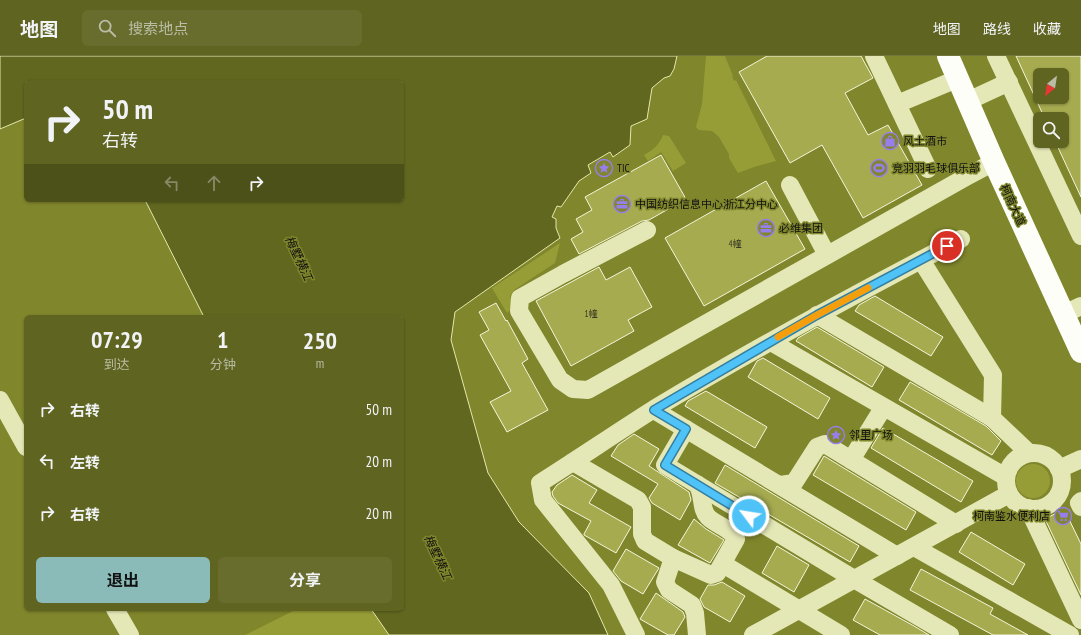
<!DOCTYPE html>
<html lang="zh">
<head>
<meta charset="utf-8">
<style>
  :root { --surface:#5f6420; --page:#686d2d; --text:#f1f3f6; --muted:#babda5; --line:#73783e; --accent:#8bbbb9 }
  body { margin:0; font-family:"PT Sans Narrow","Noto Sans SC",sans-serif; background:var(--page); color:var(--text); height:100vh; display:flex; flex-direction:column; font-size:15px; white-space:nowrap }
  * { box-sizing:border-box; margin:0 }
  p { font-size:13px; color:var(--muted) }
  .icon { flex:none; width:22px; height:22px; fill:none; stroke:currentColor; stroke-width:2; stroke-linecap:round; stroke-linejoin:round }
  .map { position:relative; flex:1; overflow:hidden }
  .details { position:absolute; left:24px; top:259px; width:380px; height:296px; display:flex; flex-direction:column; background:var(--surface); border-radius:6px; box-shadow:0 1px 3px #0004 }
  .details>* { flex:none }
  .guide { position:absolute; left:24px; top:24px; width:380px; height:122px; border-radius:6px; box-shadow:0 1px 3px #0004; background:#5f6420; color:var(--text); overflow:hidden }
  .needle { width:26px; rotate:210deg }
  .fabs { position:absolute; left:1033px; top:12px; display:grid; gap:8px }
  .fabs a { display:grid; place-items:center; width:36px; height:36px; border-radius:6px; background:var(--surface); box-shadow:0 1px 3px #0004; font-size:20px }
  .pin { position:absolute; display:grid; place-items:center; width:34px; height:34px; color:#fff; margin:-17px; border:2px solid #fff; border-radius:50%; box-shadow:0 1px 4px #0007 }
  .me { position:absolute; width:44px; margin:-22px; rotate:301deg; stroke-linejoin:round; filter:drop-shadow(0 0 3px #0008) }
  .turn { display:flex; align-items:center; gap:14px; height:84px; padding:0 12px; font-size:18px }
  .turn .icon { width:52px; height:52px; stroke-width:2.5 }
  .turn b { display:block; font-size:28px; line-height:34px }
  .lanes { display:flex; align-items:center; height:38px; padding:0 12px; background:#0003; justify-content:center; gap:20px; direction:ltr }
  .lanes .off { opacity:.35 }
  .eta { display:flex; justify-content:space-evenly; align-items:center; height:68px; text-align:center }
  .eta b { font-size:24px; font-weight:700; line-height:28px }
  .action { display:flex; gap:8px; margin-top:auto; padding:8px 12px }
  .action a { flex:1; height:46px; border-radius:6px; background:var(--accent); color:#111; font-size:16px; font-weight:700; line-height:46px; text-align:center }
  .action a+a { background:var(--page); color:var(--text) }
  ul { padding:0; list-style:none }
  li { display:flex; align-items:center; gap:12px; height:52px; padding:0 12px }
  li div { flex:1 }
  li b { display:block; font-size:15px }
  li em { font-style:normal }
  header { display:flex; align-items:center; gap:24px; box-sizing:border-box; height:56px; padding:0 20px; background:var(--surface); border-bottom:1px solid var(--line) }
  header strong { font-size:19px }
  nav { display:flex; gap:22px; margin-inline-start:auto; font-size:14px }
  .search { width:280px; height:36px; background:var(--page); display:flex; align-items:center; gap:10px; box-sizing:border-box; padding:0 14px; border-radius:6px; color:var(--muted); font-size:15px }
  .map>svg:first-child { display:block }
  .green { fill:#979d36 }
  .water { fill:#61671f; stroke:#e5e7ab }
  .building { fill:#a6ab50; stroke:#f4f6da; fill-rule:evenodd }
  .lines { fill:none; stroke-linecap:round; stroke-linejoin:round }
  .minor { stroke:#e4e7b6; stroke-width:18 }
  .major { stroke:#fdfef8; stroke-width:22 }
  .route-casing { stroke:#337fa1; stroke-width:10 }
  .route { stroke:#4fc3f7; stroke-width:7 }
  .slow { stroke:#f59e0b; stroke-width:7 }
  .labels { text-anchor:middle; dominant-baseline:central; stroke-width:3; stroke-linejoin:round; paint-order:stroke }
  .number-label { font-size:9px; fill:#363821 }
  .poi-label { font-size:11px; fill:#111; stroke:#7f862b; text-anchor:start }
  .street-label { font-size:11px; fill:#111; stroke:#7f862b }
  .water-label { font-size:12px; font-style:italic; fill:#111; stroke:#7f862b }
</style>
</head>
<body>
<header>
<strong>地图</strong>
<div class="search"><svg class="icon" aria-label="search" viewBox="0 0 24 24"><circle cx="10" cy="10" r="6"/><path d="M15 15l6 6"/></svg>搜索地点</div>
<nav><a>地图</a><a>路线</a><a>收藏</a></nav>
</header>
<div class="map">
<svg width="1081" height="579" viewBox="0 0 1081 579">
  <rect width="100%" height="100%" fill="#7f862b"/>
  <g class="green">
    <polygon points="706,0 725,0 733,20 732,20 734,25 736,24 776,105 754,111 738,117 729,102 729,98 719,81 712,75 699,74 696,71 702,48"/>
    <path d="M663 79 669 80 686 107 673 115 661 96 648 105 644 99C652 95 660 88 663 79Z"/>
    <polygon points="560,187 555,207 514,234 510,240 513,251 507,257 492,232"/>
    <circle cx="1033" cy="425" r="17"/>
    <polygon points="297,553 371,553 389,579 245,579"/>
  </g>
  <polygon class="water" points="0,0 677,0 674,13 670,20 664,22 652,32 647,63 631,70 630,89 613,101 610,96 588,109 591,117 579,125 561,151 557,150 552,161 556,163 556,172 560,182 455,256 451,284 488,417 519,466 589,537 608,579 389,579 371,553 402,553 402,261 204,261 145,144 402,144 402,26 26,26 26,62 0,73"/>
  <g class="building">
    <polygon points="767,0 861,0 873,22 845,37 868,79 888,69 922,129 863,162 822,89 790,107 739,16"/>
    <path d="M1016 0H1081V141L1055 85H1062V63H1045ZM1040 19H1062V41H1040Z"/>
    <polygon points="661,99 686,143 649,164 642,165 579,198 571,183 583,176 576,163 592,154 585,141"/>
    <polygon points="766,125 805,193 704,250 665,182"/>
    <polygon points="599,211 606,224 630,211 652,251 628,264 634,275 571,310 536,245"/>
    <polygon points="875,240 943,281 931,300 855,255 859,249"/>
    <polygon points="496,247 506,265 507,264 528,303 522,307 548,354 507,376 490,346 511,335 480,279 489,274 479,256"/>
    <polygon points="817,271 884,311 872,331 796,285 798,282"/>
    <polygon points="763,302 830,342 818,363 748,321 757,305"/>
    <polygon points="910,326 986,370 1001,385 992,399 899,344"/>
    <polygon points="706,335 767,371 755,392 685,350 688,345"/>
    <polygon points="883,372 973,425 961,446 871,392"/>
    <polygon points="634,378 659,393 649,410 689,436 691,444 680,464 652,447 649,442 658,428 611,400 618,389"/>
    <polygon points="824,400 916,456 906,474 813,419"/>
    <polygon points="725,409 859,490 850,506 715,427"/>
    <polygon points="572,419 597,434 589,447 631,471 616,497 584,479 584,478 591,465 558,447 553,440 552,436 557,429"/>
    <polygon points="1064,453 1081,488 1081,539 1045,463"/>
    <polygon points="694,463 706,473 724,484 710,507 678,489"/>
    <polygon points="971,476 1025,508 1013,529 959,496"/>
    <polygon points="777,490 809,509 794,536 762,517"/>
    <polygon points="626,493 659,512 643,538 621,525 613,515"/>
    <polygon points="921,513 993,552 990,558 1028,579 993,579 910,534"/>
    <polygon points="722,526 745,540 730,566 704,551 700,543 708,529 714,529"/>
    <polygon points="656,537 683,556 685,561 674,579 668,579 640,563"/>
    <polygon points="865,543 914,570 929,579 880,579 853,564"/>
  </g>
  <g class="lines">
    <g class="minor">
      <polyline points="874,0 928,113"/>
      <polyline points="996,0 1081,180"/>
      <polyline points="968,45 1009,26"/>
      <polyline points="897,48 957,23"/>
      <polyline points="790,129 827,199"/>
      <polyline points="647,174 563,218 520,242 519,255 560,324 573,333 588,334 966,121 994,106"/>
      <polyline points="921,204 993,319 992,362"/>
      <polyline points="1064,258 1081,250"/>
      <polyline points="817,259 992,362 1029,397"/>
      <polyline points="771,286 1006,421"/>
      <polyline points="0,344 26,391"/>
      <polyline points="654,354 897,500"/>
      <polyline points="686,373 665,409 854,523 950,579"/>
      <circle cx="1034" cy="425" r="28"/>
      <polyline points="851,404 883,352"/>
      <polyline points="573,406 638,444 642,451 642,478 645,485 673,502 665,526 669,534 692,549 695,557 697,579"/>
      <polyline points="1059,413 1081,403"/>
      <polyline points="780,429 794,427 817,391 825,388 956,468"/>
      <polyline points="1081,445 1079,447 1081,451"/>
      <polyline points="1028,452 1081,564"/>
      <polyline points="914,491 1070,579"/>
      <path d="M673 502 711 519 717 517 736 483C730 471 717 470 708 461 700 453 704 438 697 428"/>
      <polyline points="723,508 841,579"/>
      <polyline points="115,553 130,579"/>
      <path d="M636 579 611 529 543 444 540 427C578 403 616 377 654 353 754 293 857 237 961 183"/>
      <polyline points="753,579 1009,438"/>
    </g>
    <polyline class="major" points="948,0 994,106 1081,296"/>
  </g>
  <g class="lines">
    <g class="route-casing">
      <polyline id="route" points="749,460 665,409 686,373 654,354 817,259 947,190"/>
    </g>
    <use href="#route" class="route"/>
    <polyline class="slow" points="778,281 817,259 868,232"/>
  </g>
  <defs>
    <g id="shop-ring" transform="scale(0.9)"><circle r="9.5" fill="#7f862b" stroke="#977eed" stroke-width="1.5"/><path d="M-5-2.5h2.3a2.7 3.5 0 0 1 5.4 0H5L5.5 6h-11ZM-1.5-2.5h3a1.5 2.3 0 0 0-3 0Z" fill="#977eed"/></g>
    <g id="sight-ring" transform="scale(0.9)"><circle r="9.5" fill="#7f862b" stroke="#977eed" stroke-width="1.5"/><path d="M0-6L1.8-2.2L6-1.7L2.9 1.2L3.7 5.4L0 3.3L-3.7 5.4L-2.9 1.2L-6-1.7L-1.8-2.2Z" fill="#977eed"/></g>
    <g id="stadium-ring" transform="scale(0.9)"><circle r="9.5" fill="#7f862b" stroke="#977eed" stroke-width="1.5"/><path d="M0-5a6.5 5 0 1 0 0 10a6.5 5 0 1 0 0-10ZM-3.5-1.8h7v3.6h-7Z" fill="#977eed"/></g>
    <g id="office-ring" transform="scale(0.9)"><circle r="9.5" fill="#7f862b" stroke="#977eed" stroke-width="1.5"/><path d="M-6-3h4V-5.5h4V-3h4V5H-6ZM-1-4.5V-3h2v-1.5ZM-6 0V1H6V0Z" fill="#977eed"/></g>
    <g id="supermarket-ring" transform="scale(0.9)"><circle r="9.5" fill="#7f862b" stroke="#977eed" stroke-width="1.5"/><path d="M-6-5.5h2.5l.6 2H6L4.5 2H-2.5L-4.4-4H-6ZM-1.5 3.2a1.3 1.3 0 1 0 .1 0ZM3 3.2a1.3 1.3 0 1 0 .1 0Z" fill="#977eed"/></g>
  </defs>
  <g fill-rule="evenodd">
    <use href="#shop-ring" x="890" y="85"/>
    <use href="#sight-ring" x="604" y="112"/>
    <use href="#stadium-ring" x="879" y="112"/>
    <use href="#office-ring" x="622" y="148"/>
    <use href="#office-ring" x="766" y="172"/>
    <use href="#sight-ring" x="836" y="379"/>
    <use href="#supermarket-ring" x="1063" y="460"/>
  </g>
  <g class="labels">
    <g class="number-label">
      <text x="735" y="187">4幢</text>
      <text x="591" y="257">1幢</text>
    </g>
    <g class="poi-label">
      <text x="903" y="85">风土酒市</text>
      <text x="617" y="112">TIC</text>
      <text x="892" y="112">竞羽羽毛球俱乐部</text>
      <text x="635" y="148">中国纺织信息中心浙江分中心</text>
      <text x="779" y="172">必维集团</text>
      <text x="849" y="379">邻里广场</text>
      <text x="1050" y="460" text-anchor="end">柯南鉴水便利店</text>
    </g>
    <g class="street-label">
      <text transform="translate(1013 149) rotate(65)">柯南大道</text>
    </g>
    <g class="water-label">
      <text transform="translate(299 202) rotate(65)">梅墅横江</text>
      <text transform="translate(438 501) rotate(65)">梅墅横江</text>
    </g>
  </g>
</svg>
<div class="fabs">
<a><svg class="needle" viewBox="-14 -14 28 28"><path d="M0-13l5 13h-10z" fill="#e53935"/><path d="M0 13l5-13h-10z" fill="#babda5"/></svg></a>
<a><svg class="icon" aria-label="search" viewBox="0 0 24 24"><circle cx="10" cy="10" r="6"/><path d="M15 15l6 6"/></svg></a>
</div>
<div class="pin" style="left:947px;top:190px;background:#d93025"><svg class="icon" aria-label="arrive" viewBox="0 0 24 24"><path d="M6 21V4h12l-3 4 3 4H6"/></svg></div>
<svg class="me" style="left:749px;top:460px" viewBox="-20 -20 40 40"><circle r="17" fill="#4fc3f7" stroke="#fff" stroke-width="3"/><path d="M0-11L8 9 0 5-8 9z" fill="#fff"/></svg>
<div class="guide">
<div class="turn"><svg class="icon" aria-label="right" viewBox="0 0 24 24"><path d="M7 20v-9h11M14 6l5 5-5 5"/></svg><div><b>50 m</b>右转</div></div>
<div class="lanes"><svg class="icon off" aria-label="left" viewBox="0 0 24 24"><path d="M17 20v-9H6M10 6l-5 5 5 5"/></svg><svg class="icon off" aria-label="ahead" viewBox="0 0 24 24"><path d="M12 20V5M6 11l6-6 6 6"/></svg><svg class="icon" aria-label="right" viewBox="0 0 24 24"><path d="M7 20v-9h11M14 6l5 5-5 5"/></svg></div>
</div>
<section class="details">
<div class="eta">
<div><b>07:29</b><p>到达</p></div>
<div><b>1</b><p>分钟</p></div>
<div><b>250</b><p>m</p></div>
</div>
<ul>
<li><svg class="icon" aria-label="right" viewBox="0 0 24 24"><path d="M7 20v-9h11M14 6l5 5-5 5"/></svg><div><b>右转</b></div><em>50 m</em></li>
<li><svg class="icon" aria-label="left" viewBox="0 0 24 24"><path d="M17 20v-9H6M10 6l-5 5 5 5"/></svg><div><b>左转</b></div><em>20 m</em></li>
<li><svg class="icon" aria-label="right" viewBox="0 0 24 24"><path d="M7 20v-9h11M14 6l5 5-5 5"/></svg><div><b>右转</b></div><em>20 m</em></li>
</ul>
<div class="action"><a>退出</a><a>分享</a></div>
</section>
</div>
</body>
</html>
